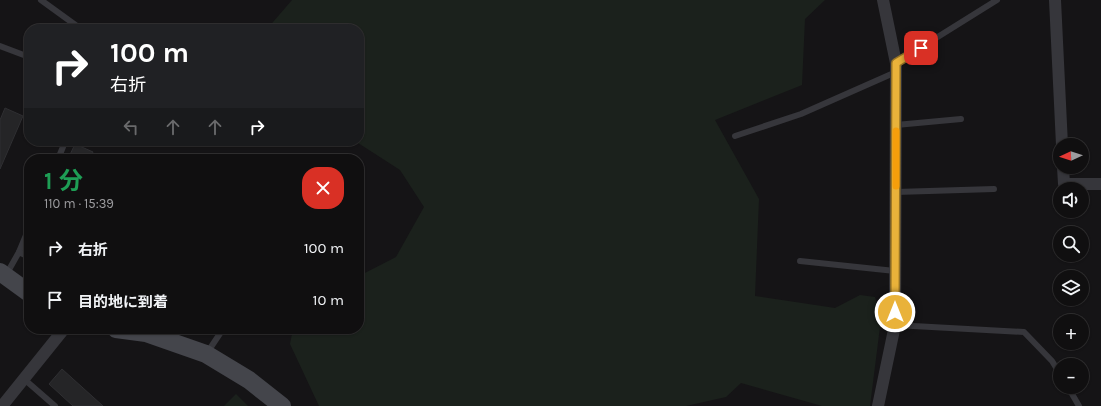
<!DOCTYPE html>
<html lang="ja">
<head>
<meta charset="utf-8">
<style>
  :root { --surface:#100f10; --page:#1e1d1e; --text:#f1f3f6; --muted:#9c9c9f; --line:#302f30 }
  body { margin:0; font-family:Karla,"Noto Sans JP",sans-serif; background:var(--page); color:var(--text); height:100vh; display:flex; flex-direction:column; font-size:15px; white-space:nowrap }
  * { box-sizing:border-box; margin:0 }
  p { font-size:13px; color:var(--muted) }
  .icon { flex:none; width:22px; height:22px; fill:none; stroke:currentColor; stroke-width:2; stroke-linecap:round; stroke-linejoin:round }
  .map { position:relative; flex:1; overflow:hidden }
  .details { position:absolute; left:24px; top:154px; width:340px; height:180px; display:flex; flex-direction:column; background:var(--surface); border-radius:16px; box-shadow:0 1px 3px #0004,0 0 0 1px var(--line) }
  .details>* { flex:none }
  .top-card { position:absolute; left:24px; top:24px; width:340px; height:122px; border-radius:16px; box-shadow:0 1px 3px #0004,0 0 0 1px var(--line); background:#202124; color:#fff; overflow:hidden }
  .needle { width:26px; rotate:267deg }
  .tools { position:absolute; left:1053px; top:138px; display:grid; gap:8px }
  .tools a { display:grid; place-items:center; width:36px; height:36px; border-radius:50%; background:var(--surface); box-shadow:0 1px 3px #0004,0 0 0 1px var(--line); font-size:20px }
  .pin { position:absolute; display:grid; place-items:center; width:34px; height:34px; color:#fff; margin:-17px; border-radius:8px; box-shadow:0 2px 6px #0006 }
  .me { position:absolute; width:44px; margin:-22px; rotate:0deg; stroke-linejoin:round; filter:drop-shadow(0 0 3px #0008) }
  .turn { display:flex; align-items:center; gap:14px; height:84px; padding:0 20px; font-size:18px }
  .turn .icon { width:52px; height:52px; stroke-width:2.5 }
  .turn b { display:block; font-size:28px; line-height:34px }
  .lanes { display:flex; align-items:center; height:38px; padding:0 20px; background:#0003; justify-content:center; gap:20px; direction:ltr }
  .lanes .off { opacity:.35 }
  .round { display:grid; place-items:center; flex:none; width:42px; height:42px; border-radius:16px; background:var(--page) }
  .overview { display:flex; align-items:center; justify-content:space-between; height:68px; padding:0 20px }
  h1 { font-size:24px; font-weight:700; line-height:30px; color:#1e9e55 }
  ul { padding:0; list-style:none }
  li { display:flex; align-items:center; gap:12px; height:52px; padding:0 20px }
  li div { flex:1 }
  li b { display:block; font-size:15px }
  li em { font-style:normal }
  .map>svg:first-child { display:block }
  .green { fill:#1b211c }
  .building { fill:#252527; stroke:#2f2f32 }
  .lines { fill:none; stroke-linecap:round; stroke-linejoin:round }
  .lane { stroke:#36363b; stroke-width:6 }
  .street { stroke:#36363b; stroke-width:12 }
  .secondary { stroke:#44454b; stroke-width:18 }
  .route-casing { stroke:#977426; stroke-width:10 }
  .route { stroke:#e9b23a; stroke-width:7 }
  .slow { stroke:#f59e0b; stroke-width:7 }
</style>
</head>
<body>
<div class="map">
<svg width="1101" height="406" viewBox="0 0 1101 406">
  <rect width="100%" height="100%" fill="#151416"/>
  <g class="green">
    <polygon points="292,0 825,0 805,19 802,85 715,120 759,199 755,296 835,308 860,295 875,297 881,319 870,406 822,406 741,383 726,397 686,406 319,406 290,344 293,329 359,329 359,276 396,257 424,207 400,170 355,141 359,141 359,29 267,29"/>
    <polygon points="236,394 248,406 224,406"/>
  </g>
  <g class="building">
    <polygon points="5,108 23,116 0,169 0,120"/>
    <polygon points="75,144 93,152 90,159 68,159"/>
    <polygon points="62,369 103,406 73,406 49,384"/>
  </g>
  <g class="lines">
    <g class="lane">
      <polyline points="41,0 81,29"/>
      <polyline points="116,29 147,27"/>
      <polyline points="0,46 29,57"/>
      <polyline points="896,63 997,0"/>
      <polyline points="896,125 961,119"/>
      <polyline points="735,136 801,114 896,72"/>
      <polyline points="58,159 65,142"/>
      <polyline points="896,192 994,189"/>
      <polyline points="19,252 29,228"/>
      <polyline points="800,261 895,271"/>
      <polyline points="6,275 19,252 29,257"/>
      <polyline points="895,325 1024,332 1052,361 1060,374"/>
      <polyline points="207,353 223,329"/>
      <polyline points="24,379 55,406"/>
      <polyline points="1068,387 1079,406"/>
    </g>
    <g class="street">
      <polyline points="1055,0 1062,145"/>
      <polyline points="1063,167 1064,184 1101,184"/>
      <polyline points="2,406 64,329"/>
      <polyline points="878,406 895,325 896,63 883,0"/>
    </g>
    <g class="secondary">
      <polyline points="0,272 29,293"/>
      <polyline points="116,329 146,333 206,354 249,380 282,406"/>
    </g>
  </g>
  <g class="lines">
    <g class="route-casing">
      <polyline id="route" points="895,312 896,63 921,48"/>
    </g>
    <use href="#route" class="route"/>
    <polyline class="slow" points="896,186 896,131"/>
  </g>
</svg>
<div class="tools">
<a><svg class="needle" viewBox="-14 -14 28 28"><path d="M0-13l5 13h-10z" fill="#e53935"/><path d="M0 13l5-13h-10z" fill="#9c9c9f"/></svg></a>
<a><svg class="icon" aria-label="sound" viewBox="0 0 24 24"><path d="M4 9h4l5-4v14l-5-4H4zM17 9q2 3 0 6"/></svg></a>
<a><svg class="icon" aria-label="search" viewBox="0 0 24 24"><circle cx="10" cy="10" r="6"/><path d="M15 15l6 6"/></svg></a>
<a><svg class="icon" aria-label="layers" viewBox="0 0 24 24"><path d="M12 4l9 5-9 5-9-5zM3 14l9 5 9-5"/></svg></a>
<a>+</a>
<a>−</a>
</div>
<div class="pin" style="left:921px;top:48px;background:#d93025"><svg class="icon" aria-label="arrive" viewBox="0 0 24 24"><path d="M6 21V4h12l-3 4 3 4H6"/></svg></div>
<svg class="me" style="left:895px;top:312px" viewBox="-20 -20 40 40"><circle r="17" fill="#e9b23a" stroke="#fff" stroke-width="3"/><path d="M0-11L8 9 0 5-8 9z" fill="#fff"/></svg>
<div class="top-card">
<div class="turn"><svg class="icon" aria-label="right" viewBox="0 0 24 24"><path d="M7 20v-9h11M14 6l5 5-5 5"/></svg><div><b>100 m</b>右折</div></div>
<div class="lanes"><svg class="icon off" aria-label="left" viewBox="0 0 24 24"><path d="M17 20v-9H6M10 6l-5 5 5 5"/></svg><svg class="icon off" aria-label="ahead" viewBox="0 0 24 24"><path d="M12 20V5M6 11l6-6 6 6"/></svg><svg class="icon off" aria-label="ahead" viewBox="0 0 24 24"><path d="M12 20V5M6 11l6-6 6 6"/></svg><svg class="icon" aria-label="right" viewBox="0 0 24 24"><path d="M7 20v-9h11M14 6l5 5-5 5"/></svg></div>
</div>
<section class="details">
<div class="overview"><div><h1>1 分</h1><p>110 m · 15:39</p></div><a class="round" style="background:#d93025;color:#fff"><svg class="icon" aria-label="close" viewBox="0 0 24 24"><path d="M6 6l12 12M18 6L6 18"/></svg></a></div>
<ul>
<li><svg class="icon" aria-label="right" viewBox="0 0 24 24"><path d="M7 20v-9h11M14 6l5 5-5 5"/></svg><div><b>右折</b></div><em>100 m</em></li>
<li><svg class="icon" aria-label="arrive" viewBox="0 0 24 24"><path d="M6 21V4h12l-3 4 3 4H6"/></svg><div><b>目的地に到着</b></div><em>10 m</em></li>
</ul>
</section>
</div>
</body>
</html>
